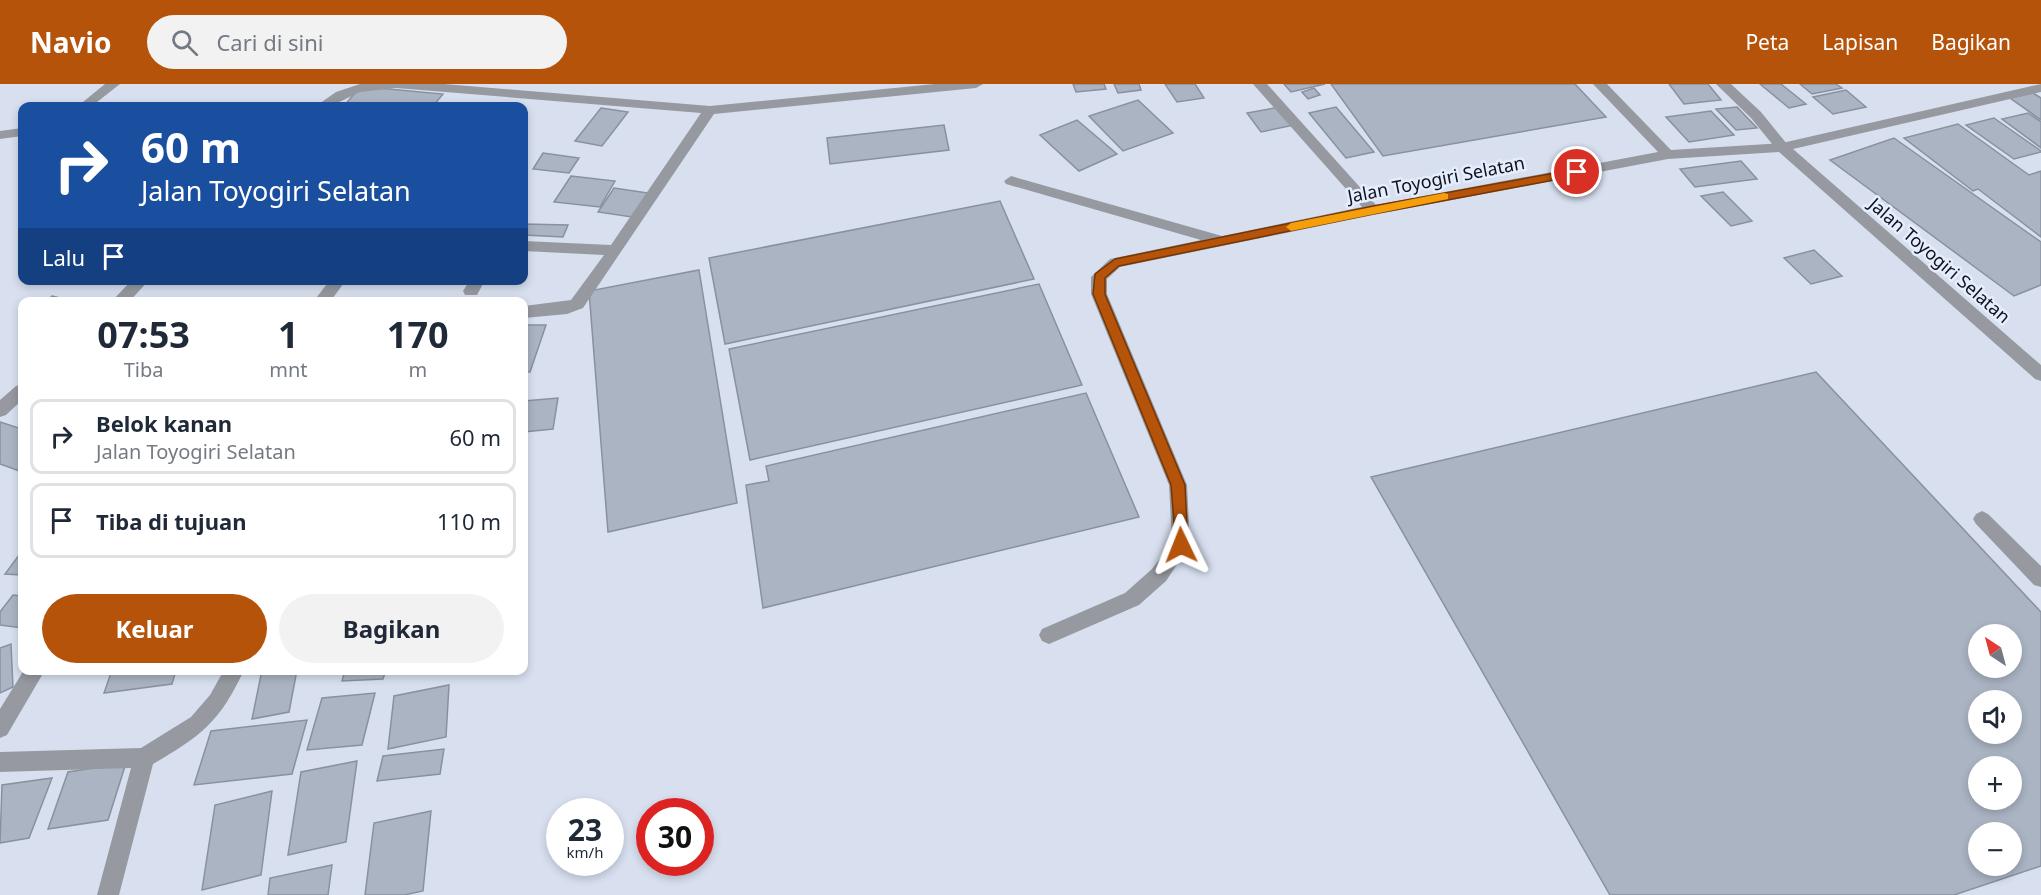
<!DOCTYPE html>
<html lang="id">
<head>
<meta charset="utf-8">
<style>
  :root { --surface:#fff; --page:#f2f2f3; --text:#1f2937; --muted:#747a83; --line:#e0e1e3; --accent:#b45309 }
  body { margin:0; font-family:"Noto Sans",sans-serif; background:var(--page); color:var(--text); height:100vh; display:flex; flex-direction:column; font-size:22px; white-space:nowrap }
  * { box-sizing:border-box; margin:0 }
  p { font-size:20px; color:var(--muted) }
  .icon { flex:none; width:33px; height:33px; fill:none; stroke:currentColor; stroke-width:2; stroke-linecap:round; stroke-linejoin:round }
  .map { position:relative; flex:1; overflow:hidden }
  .details { position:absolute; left:18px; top:213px; width:510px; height:378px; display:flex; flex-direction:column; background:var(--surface); border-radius:12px; box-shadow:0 3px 9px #0003 }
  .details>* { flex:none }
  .hud { position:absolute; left:18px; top:18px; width:510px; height:183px; border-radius:12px; box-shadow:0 3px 9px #0003; background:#1a4fa0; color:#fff; overflow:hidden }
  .needle { width:39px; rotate:324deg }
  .controls { position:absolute; left:1968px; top:540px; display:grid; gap:12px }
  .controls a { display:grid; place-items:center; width:54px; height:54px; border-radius:50%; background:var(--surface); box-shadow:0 3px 9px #0003; font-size:30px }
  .speed { position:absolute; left:546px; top:714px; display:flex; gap:12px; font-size:30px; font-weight:700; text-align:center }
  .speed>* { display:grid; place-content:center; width:78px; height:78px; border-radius:50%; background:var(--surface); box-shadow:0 3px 9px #0003; line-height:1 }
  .speed small { font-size:15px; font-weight:400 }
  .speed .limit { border:9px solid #d22; background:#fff; color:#111 }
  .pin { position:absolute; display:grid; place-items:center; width:51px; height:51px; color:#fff; margin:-26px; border:3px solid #fff; border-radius:50%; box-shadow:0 2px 6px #0007 }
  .me { position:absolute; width:66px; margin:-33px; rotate:358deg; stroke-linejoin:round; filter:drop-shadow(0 0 4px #0008) }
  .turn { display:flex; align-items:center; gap:21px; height:126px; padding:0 24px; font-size:27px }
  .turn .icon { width:78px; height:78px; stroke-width:2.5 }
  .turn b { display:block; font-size:42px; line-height:51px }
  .then { display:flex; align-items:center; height:57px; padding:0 24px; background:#0003; gap:12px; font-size:22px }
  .eta { display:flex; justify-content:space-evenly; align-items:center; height:102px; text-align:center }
  .eta b { font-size:36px; font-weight:700; line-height:42px }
  .primary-button { display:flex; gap:12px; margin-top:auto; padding:12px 24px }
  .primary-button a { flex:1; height:69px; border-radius:36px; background:var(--accent); color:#fff; font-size:24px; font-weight:700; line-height:69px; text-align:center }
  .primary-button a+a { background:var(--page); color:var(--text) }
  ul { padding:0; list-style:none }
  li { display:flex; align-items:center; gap:18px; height:75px; margin:0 12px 9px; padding:0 12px; border:3px solid var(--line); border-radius:12px }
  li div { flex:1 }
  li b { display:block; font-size:22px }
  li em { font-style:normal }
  header { display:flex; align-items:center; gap:36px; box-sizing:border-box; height:84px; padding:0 30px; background:var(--accent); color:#fff }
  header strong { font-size:28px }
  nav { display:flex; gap:33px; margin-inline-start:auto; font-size:21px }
  .search { width:420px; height:54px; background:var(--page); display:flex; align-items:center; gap:15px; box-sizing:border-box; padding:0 21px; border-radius:33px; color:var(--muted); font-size:22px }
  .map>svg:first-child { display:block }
  .building { fill:#abb4c3; stroke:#89919f; stroke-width:1.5; fill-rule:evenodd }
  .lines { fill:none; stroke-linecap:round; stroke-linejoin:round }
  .lane { fill:#969aa0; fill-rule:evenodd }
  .street { fill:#969aa0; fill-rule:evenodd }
  .route { fill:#b45309; stroke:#753606; stroke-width:1.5 }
  .slow { fill:#f59e0b }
  .labels { text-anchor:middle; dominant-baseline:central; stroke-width:5; stroke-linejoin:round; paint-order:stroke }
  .street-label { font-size:18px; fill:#101218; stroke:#e5eefe }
</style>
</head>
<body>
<header>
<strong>Navio</strong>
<div class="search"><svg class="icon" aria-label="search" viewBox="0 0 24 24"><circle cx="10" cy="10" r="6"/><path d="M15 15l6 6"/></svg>Cari di sini</div>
<nav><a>Peta</a><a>Lapisan</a><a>Bagikan</a></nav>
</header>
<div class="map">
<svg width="2041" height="811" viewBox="0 0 2041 811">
  <rect width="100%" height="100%" fill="#d8e0f0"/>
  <g class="building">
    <polygon points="1073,0 1104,0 1106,5 1076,8"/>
    <polygon points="1114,0 1139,0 1141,6 1118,9"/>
    <polygon points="1165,0 1195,0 1204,14 1177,18"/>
    <polygon points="1284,0 1325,0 1291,8"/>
    <polygon points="1331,0 1575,0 1606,33 1383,72"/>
    <polygon points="1669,0 1708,0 1721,16 1684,20"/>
    <polygon points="1760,0 1781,0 1806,20 1789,24"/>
    <polygon points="1800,0 1836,0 1842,4 1812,10"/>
    <polygon points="360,3 378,4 443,10 433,22 374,19 370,22 344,22"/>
    <polygon points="1314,4 1320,11 1308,15 1302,8"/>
    <polygon points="1846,6 1866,23 1833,30 1813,13"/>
    <polygon points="2033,9 2041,14 2041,36 2010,14"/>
    <polygon points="1138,16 1173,49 1123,67 1089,32"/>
    <polygon points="1280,23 1294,41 1261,48 1247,29"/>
    <polygon points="1336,23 1374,68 1346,74 1309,29"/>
    <polygon points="1737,23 1757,44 1736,46 1716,25"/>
    <polygon points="601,24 628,28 602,62 575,57"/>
    <polygon points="1711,27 1734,51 1689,58 1666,33"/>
    <polygon points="2028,29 2041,38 2041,64 2002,35"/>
    <polygon points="1994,34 2041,67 2041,68 2014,75 1966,41"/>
    <polygon points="1077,36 1117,70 1079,87 1040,51"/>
    <polygon points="1958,40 2029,91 2041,87 2041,153 1978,105 1973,107 1904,54"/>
    <polygon points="944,41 949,66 830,80 827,54"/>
    <polygon points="1894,54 2041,158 2041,201 2014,212 1830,76"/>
    <polygon points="543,69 579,74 569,89 533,85"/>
    <polygon points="1741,77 1757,95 1695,103 1680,85"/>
    <polygon points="571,92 615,97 600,123 554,118"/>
    <polygon points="614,104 648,109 632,133 598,128"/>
    <polygon points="1723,108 1752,137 1731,142 1701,112"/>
    <polygon points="1000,117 1034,195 725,260 709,174"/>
    <polygon points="524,140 568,141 563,153 524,151"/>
    <polygon points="1814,166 1842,192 1811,200 1784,174"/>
    <polygon points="699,186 737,419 608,448 589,207"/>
    <polygon points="1039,200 1082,301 750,376 729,265"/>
    <polygon points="52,212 76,218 46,218"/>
    <polygon points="524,241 546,241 530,288 524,288"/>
    <path d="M1816 288 2041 528V782L1954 811H1610L1371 393ZM1978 550H2012V584H1978ZM1978 616H2012V650H1978ZM1978 682H2012V716H1978ZM1978 748H2012V782H1978Z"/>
    <polygon points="1086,309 1139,433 763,524 746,401 769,397 766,382"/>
    <polygon points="558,314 553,345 524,348 524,317"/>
    <polygon points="0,338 22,345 22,388 0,380"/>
    <polygon points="22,467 22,491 5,490"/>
    <polygon points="13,511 22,512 22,544 0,541 0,528"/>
    <polygon points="11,560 13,603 0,609 0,564"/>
    <polygon points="112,586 176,586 172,600 104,609"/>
    <polygon points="262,586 297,586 289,628 252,635"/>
    <polygon points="345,586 386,586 383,595 342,597"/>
    <polygon points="449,601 446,653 388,665 394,612"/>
    <polygon points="375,609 362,661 307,666 322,614"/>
    <polygon points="307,636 292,690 194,701 211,647"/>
    <polygon points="444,665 440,690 377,697 383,672"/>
    <polygon points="357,677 346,758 288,771 301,688"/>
    <polygon points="126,679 108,736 48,745 68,688"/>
    <polygon points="52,694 29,754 0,759 2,701"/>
    <polygon points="272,707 261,791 202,806 215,721"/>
    <polygon points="431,727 423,807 404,811 365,811 374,739"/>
    <polygon points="332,781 328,811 268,811 270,794"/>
  </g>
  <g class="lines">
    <g class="lane">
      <polygon points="105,0 120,0 92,22 78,22"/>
      <polygon points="1716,0 1731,0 1761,28 1787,60 1789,63 1787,66 1777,66 1751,34"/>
      <polygon points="22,44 22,52 0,55 0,47"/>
      <polygon points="1982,427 1988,430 2041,482 2041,503 2034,501 1976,440 1973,435 1976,430"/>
    </g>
    <g class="street">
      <polygon points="360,0 444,0 710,22 935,0 983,0 976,4 714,30 583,224 567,230 524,234 524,222 571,216 604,171 524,167 524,157 611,161 701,29 396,4 360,8 331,22 316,22 336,8"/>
      <polygon points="1253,0 1267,0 1376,121 1658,68 1593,0 1607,0 1671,66 1782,59 2041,0 2041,8 1793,65 2041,281 2041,297 2035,295 1779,68 1668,75 1373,131 1120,183 1107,195 1107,210 1187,401 1190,461 1166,497 1139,521 1056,557 1049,560 1042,557 1039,551 1042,545 1125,509 1152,485 1172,459 1169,401 1091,210 1091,193 1110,175 1201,156 1006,100 1004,97 1011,92 1222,152 1362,123"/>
      <polygon points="132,196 149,196 129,218 111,218"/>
      <polygon points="330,196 346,196 330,218 313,218"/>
      <polygon points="470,196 485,196 477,211 465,211 463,207"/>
      <polygon points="22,300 22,316 6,331 0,333 0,316 16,302"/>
      <polygon points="24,586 45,586 7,651 0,654 0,625"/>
      <path d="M224 586H244C220 638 201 652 153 680L119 811H97L131 684 0 688V668L141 664 191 633 210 611Z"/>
    </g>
  </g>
  <polygon class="route" points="1577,85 1581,86 1581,91 1373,130 1119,182 1105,194 1105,210 1185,401 1188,461 1186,466 1176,466 1171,401 1093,210 1095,190 1115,175 1373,122"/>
  <polygon class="slow" points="1444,109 1448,110 1448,115 1291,147 1286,143 1291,139"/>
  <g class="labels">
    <g class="street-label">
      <text transform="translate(1436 95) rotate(-11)">Jalan Toyogiri Selatan</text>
      <text transform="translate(1940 176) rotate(41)">Jalan Toyogiri Selatan</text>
    </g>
  </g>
</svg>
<div class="controls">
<a><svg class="needle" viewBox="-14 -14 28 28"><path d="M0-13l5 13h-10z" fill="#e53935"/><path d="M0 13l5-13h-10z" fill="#747a83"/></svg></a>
<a><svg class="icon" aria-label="sound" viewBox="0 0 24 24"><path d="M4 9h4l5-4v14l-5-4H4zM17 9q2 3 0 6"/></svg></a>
<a>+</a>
<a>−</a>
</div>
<div class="speed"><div>23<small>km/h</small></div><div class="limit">30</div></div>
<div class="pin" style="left:1577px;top:88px;background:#d93025"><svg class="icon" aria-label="arrive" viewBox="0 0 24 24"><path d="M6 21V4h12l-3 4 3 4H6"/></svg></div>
<svg class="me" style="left:1181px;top:461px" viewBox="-20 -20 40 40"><path d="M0-17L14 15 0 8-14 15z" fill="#b45309" stroke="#fff" stroke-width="4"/></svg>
<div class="hud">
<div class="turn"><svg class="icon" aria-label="right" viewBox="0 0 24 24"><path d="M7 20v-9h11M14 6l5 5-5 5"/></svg><div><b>60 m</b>Jalan Toyogiri Selatan</div></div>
<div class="then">Lalu<svg class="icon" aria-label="arrive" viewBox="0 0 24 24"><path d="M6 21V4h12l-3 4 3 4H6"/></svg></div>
</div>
<section class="details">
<div class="eta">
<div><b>07:53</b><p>Tiba</p></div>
<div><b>1</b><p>mnt</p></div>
<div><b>170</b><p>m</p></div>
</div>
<ul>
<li><svg class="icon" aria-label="right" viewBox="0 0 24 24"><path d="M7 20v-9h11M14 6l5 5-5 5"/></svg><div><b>Belok kanan</b><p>Jalan Toyogiri Selatan</p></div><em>60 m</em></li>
<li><svg class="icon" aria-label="arrive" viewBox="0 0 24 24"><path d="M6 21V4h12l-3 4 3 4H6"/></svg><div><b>Tiba di tujuan</b></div><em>110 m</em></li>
</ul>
<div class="primary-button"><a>Keluar</a><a>Bagikan</a></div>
</section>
</div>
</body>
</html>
